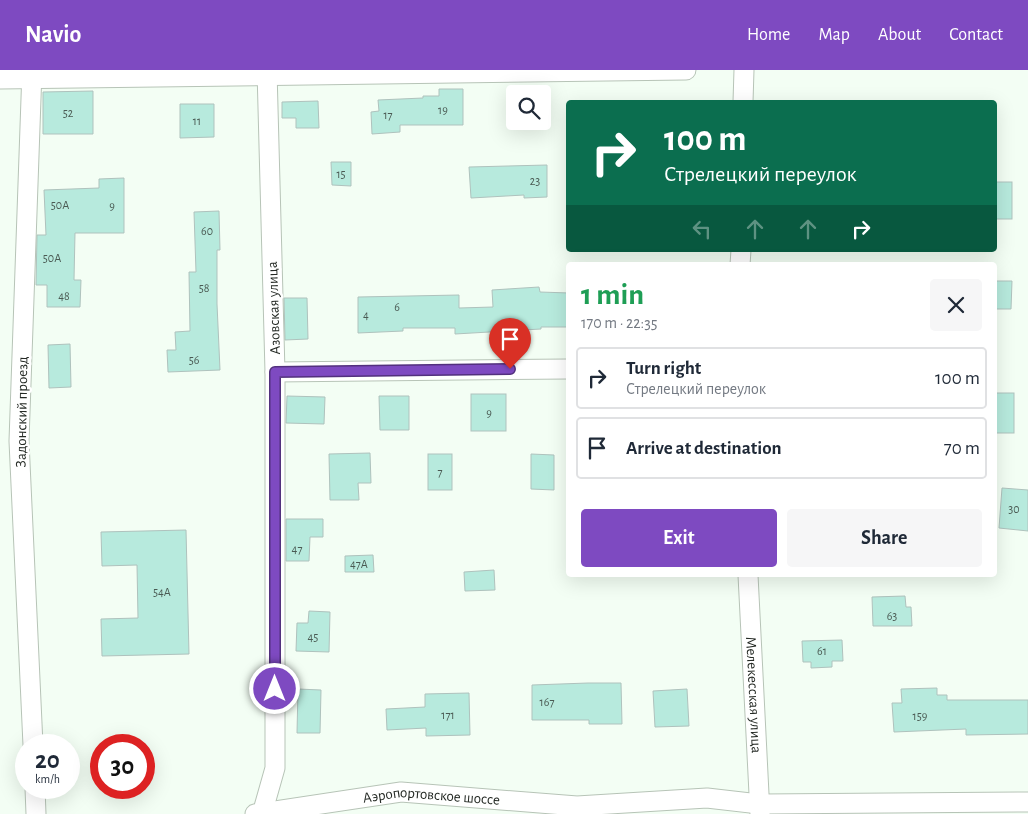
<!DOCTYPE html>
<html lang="en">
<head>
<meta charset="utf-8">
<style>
  :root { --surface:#fff; --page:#f6f6f7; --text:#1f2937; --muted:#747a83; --line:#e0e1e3; --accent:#7e4ac1 }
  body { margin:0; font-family:"Alegreya Sans",sans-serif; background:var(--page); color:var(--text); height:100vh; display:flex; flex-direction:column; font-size:19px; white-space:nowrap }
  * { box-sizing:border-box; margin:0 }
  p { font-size:16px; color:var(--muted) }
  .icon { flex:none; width:28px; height:28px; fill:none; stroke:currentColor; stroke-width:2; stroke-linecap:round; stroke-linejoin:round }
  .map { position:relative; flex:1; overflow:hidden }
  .drawer { position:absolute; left:566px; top:192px; width:431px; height:315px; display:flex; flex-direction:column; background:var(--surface); border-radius:5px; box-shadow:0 5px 20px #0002 }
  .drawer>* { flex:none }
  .guide { position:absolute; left:566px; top:30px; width:431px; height:152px; border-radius:5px; box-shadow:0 5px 20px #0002; background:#0b6e4f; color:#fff; overflow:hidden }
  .fabs { position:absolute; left:506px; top:15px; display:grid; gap:10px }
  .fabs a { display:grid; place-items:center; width:45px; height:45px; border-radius:5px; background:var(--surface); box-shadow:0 5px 20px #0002; font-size:25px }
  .speed { position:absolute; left:15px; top:664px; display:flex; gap:10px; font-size:25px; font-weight:700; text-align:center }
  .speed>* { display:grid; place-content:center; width:65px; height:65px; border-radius:50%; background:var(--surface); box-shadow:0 5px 20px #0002; line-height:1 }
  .speed small { font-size:12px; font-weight:400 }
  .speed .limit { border:8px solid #d22; background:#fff; color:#111 }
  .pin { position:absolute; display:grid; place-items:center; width:42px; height:42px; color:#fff; margin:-51px -21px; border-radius:50% 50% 50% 0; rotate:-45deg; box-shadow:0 0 5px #0007 }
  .pin .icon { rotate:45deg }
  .me { position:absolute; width:55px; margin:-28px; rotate:0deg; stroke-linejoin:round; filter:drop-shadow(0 0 4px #0008) }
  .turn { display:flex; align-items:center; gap:18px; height:105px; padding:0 15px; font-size:22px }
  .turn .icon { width:65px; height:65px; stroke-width:2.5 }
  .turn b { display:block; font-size:35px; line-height:42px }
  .lanes { display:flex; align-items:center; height:48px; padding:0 15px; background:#0003; justify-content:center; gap:25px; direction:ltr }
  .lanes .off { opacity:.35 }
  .round { display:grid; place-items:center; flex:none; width:52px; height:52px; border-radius:5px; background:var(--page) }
  .summary { display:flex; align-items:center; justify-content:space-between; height:85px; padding:0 15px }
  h1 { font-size:30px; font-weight:600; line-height:38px; color:#1e9e55 }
  .button { display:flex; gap:10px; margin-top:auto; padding:10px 15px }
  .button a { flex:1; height:58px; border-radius:5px; background:var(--accent); color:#fff; font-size:20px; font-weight:600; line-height:58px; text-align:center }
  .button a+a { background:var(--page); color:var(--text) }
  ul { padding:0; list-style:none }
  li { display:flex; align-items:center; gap:15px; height:62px; margin:0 10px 8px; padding:0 5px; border:2px solid var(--line); border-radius:5px }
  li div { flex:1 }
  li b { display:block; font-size:19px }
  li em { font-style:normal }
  header { display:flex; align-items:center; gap:30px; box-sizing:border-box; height:70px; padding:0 25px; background:var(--accent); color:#fff }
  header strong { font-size:24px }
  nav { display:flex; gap:28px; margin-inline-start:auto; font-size:18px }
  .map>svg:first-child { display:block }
  .building { fill:#b7eadd; stroke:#afc2bd }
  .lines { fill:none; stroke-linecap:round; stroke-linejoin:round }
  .minor-casing { stroke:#b7c4b7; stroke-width:21 }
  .minor { stroke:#fff; stroke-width:19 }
  .route-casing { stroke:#52307d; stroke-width:12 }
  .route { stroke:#7e4ac1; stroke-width:9 }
  .labels { text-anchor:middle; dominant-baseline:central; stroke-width:5; stroke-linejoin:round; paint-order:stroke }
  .number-label { font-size:12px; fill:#4a5a53 }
  .street-label { font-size:15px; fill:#252a25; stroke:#fff }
</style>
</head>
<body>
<header>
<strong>Navio</strong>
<nav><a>Home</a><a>Map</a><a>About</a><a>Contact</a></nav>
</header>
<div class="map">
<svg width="1028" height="744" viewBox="0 0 1028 744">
  <rect width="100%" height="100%" fill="#f3fef4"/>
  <g class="building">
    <polygon points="439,19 463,19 463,55 400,55 400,62 372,64 371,42 379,41 378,30 423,28 423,26 439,26"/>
    <polygon points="93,21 93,64 43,64 43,22"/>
    <polygon points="318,31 319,58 296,58 296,48 282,48 282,32"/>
    <polygon points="180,34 214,34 214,67 180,68"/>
    <polygon points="331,92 351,92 351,116 332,115"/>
    <polygon points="547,95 547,127 524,128 524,125 471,128 469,97"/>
    <polygon points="124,108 124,163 75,163 74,210 81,210 80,237 47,237 47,215 36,215 37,165 46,165 44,120 99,118 99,109"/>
    <rect x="995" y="112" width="17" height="37"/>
    <polygon points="219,141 220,180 217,180 217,234 220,300 168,302 167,280 176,280 175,262 190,261 189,202 196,202 194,142"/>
    <polygon points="995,211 1012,211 1011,239 995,239"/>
    <polygon points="539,217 540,222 569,223 569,257 541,257 541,259 455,264 455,258 403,258 403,261 358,263 358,227 459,225 459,238 493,237 492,220"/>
    <polygon points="284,228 307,228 308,269 285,270"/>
    <polygon points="70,274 71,317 49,318 48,275"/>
    <rect x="995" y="323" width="19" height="40"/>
    <rect x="471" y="324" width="35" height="37"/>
    <polygon points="287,326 325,327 324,354 286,353"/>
    <polygon points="379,326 409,326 409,360 380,360"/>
    <polygon points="370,383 371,413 358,413 359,430 330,430 329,384"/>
    <rect x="428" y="384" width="24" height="36"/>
    <polygon points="531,384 554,385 554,420 531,419"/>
    <polygon points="1002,418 1028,420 1028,461 999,458"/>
    <polygon points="286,449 323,449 323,467 310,467 309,491 286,491"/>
    <polygon points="186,460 189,584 102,586 101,549 138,548 137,495 102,496 101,462"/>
    <polygon points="373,485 374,502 345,502 345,486"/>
    <polygon points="494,500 495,520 465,521 464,502"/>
    <polygon points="905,526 906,537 911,537 912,556 873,556 872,527"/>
    <polygon points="309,541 330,542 329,582 296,581 297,553 308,553"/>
    <polygon points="842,570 843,591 832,591 832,597 811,598 811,592 803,592 802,571"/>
    <polygon points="588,613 621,613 622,654 589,654 589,650 532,650 532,615"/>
    <polygon points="937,618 937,625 947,625 947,630 1028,630 1028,664 966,665 966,659 894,662 892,633 902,633 901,619"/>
    <polygon points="298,619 321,620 320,663 297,663"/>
    <polygon points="687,619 689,656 655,657 653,621"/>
    <polygon points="469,623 470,665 426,666 426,658 387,660 386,639 425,637 425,624"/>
  </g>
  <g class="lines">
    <g class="minor-casing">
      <g id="minor">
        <polyline points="32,0 19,371 33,675"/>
        <polyline points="0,9 686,0"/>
        <polyline points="743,32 744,0"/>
        <polyline points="740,195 741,180"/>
        <polyline points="275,302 569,299"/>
        <path id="s1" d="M748 505 760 744"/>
        <polyline points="35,718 36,744"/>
        <path id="s2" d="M255 744 401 722 577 736 707 728 759 734 1028 732"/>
        <polyline points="262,744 275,698 275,302 267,0"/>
      </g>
    </g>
    <use href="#minor" class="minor"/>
  </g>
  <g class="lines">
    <g class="route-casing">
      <polyline id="route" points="275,619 275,302 510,299"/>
    </g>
    <use href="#route" class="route"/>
  </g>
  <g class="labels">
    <g class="number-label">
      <text x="443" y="40">19</text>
      <text x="68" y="43">52</text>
      <text x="388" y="45">17</text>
      <text x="197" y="51">11</text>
      <text x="341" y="104">15</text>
      <text x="535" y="111">23</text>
      <text x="60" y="135">50А</text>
      <text x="112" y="136">9</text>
      <text x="207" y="161">60</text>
      <text x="52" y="188">50А</text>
      <text x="204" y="218">58</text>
      <text x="64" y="226">48</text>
      <text x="397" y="237">6</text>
      <text x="366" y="245">4</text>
      <text x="194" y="290">56</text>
      <text x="489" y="343">9</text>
      <text x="440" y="402">7</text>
      <text x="1014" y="439">30</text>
      <text x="297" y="479">47</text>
      <text x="359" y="494">47А</text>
      <text x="162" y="522">54А</text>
      <text x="892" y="546">63</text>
      <text x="313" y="567">45</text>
      <text x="822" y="581">61</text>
      <text x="547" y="632">167</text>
      <text x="448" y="645">171</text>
      <text x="920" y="646">159</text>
    </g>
    <g class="street-label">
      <text transform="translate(274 238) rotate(-92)">Азовская улица</text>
      <text transform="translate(22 342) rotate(-89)">Задонский проезд</text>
      <text stroke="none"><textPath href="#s1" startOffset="120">Мелекесская улица</textPath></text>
      <text stroke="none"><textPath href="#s2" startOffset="178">Аэропортовское шоссе</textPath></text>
    </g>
  </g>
</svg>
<div class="fabs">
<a><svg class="icon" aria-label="search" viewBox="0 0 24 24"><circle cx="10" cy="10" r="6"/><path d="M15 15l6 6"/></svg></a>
</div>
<div class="speed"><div>20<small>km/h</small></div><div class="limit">30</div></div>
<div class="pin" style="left:510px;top:299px;background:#d93025"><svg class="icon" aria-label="arrive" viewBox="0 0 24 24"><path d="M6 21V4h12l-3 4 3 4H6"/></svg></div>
<svg class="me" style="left:275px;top:619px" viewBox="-20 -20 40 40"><circle r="17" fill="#7e4ac1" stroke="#fff" stroke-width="3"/><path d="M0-11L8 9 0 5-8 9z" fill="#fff"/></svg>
<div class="guide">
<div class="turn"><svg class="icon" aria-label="right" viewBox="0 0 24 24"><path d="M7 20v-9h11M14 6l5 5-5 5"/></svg><div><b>100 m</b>Стрелецкий переулок</div></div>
<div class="lanes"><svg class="icon off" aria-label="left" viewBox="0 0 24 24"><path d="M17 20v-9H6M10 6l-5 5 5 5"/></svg><svg class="icon off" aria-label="ahead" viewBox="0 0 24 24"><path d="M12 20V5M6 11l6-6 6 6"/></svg><svg class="icon off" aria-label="ahead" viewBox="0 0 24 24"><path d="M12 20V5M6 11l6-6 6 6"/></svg><svg class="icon" aria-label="right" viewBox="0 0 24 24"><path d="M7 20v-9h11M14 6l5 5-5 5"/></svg></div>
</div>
<section class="drawer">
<div class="summary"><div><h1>1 min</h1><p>170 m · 22:35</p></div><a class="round"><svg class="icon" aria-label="close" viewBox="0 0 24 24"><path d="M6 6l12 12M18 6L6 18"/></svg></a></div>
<ul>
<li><svg class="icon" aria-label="right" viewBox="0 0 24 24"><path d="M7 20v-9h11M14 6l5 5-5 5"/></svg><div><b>Turn right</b><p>Стрелецкий переулок</p></div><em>100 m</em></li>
<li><svg class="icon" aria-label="arrive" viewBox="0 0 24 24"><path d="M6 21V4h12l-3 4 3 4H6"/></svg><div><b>Arrive at destination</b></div><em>70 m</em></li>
</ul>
<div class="button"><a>Exit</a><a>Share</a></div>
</section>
</div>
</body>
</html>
